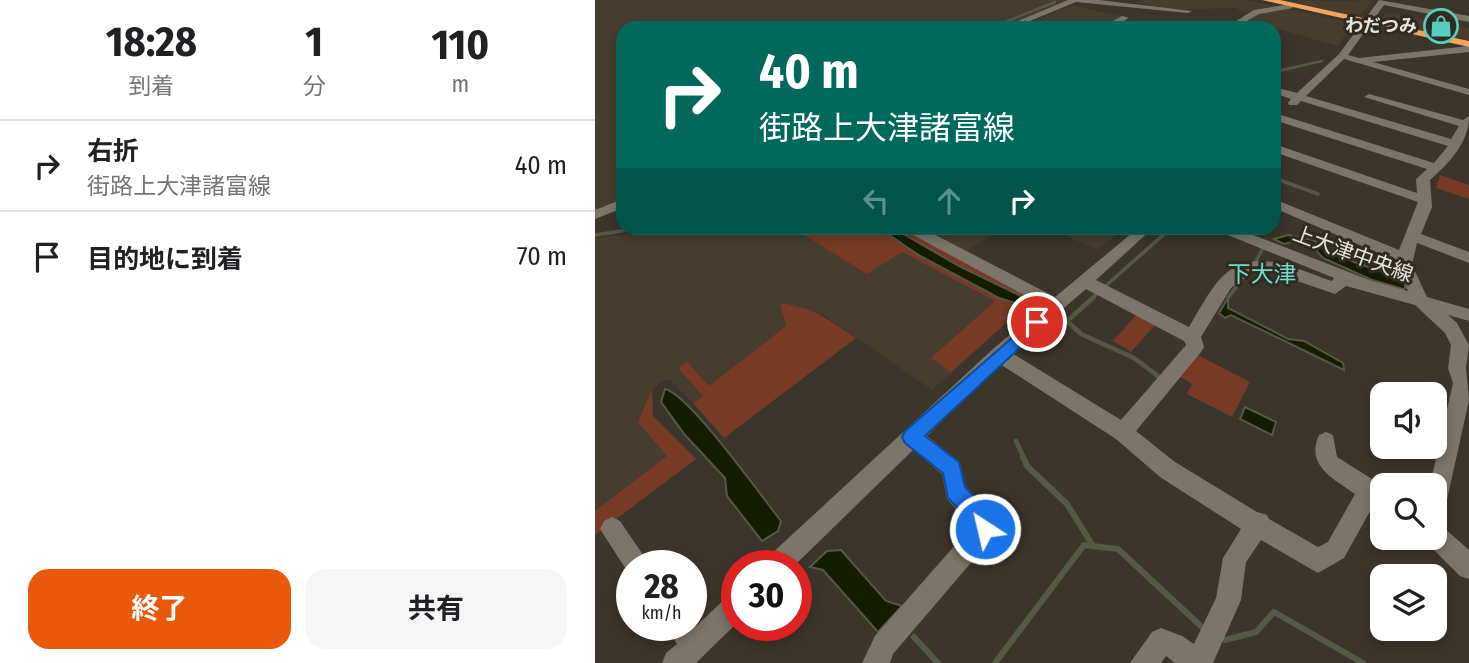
<!DOCTYPE html>
<html lang="ja">
<head>
<meta charset="utf-8">
<style>
  :root { --surface:#fff; --page:#f6f6f6; --text:#202124; --muted:#757577; --line:#e0e0e0; --accent:#ea580c }
  body { margin:0; font-family:"Fira Sans Condensed","Noto Sans JP",sans-serif; background:var(--page); color:var(--text); height:100vh; display:flex; flex-direction:column; font-size:26px; white-space:nowrap }
  * { box-sizing:border-box; margin:0 }
  p { font-size:23px; color:var(--muted) }
  .icon { flex:none; width:38px; height:38px; fill:none; stroke:currentColor; stroke-width:2; stroke-linecap:round; stroke-linejoin:round }
  .map { position:relative; flex:1; overflow:hidden }
  .side { display:flex; flex-direction:column; background:var(--surface); width:595px }
  .side>* { flex:none }
  .hud { position:absolute; left:21px; top:21px; width:665px; height:214px; border-radius:21px; box-shadow:0 4px 10px #0003; background:#00695c; color:#fff; overflow:hidden }
  .buttons { position:absolute; left:775px; top:382px; display:grid; gap:14px }
  .buttons a { display:grid; place-items:center; width:77px; height:77px; border-radius:14px; background:var(--surface); box-shadow:0 4px 10px #0003; font-size:35px }
  .speed { position:absolute; left:21px; top:550px; display:flex; gap:14px; font-size:35px; font-weight:700; text-align:center }
  .speed>* { display:grid; place-content:center; width:91px; height:91px; border-radius:50%; background:var(--surface); box-shadow:0 4px 10px #0003; line-height:1 }
  .speed small { font-size:18px; font-weight:400 }
  .speed .limit { border:10px solid #d22; background:#fff; color:#111 }
  .pin { position:absolute; display:grid; place-items:center; width:60px; height:60px; color:#fff; margin:-30px; border:4px solid #fff; border-radius:50%; box-shadow:0 2px 7px #0007 }
  .me { position:absolute; width:77px; margin:-38px; rotate:325deg; stroke-linejoin:round; filter:drop-shadow(0 0 5px #0008) }
  .turn { display:flex; align-items:center; gap:24px; height:147px; padding:0 28px; font-size:32px }
  .turn .icon { width:91px; height:91px; stroke-width:2.5 }
  .turn b { display:block; font-size:49px; line-height:60px }
  .lanes { display:flex; align-items:center; height:66px; padding:0 28px; background:#0003; justify-content:center; gap:35px; direction:ltr }
  .lanes .off { opacity:.35 }
  .eta { display:flex; justify-content:space-evenly; align-items:center; height:119px; text-align:center }
  .eta b { font-size:42px; font-weight:700; line-height:49px }
  .action { display:flex; gap:14px; margin-top:auto; padding:14px 28px }
  .action a { flex:1; height:80px; border-radius:21px; background:var(--accent); color:#fff; font-size:28px; font-weight:700; line-height:80px; text-align:center }
  .action a+a { background:var(--page); color:var(--text) }
  ul { padding:0; list-style:none }
  li { display:flex; align-items:center; gap:21px; height:91px; padding:0 28px; border-top:2px solid var(--line) }
  li div { flex:1 }
  li b { display:block; font-size:26px }
  li em { font-style:normal }
  main { display:flex; flex:1; min-height:0 }
  .map>svg:first-child { display:block }
  .built { fill:#463d2d }
  .green { fill:#763a26 }
  .water { fill:#141d00; stroke:#545943; stroke-width:2 }
  .lines { fill:none; stroke-linecap:round; stroke-linejoin:round }
  .stream-far3 { stroke:#545943; stroke-width:2.5 }
  .stream-far2 { stroke:#545943; stroke-width:3.5 }
  .stream-far1 { stroke:#545943; stroke-width:4.5 }
  .stream { stroke:#545943; stroke-width:6 }
  .minor { fill:#7c756a; fill-rule:evenodd }
  .highway { fill:#f4a460; fill-rule:evenodd }
  .route { fill:#1a73e8; stroke:#114b97; stroke-width:2 }
  .labels { text-anchor:middle; dominant-baseline:central; stroke-width:6; stroke-linejoin:round; paint-order:stroke }
  .far-poi-label { font-size:18px; font-weight:bold; fill:#e8e4de; stroke:#302b21; text-anchor:end }
  .street-label { font-size:21px; fill:#e8e4de; stroke:#302b21 }
  .neighbourhood-label { font-size:23px; fill:#71dacd; stroke:#302b21 }
</style>
</head>
<body>
<main>
<section class="side">
<div class="eta">
<div><b>18:28</b><p>到着</p></div>
<div><b>1</b><p>分</p></div>
<div><b>110</b><p>m</p></div>
</div>
<ul>
<li><svg class="icon" aria-label="right" viewBox="0 0 24 24"><path d="M7 20v-9h11M14 6l5 5-5 5"/></svg><div><b>右折</b><p>街路上大津諸富線</p></div><em>40 m</em></li>
<li><svg class="icon" aria-label="arrive" viewBox="0 0 24 24"><path d="M6 21V4h12l-3 4 3 4H6"/></svg><div><b>目的地に到着</b></div><em>70 m</em></li>
</ul>
<div class="action"><a>終了</a><a>共有</a></div>
</section>
<div class="map">
<svg width="874" height="663" viewBox="0 0 874 663">
  <rect width="100%" height="100%" fill="#3b352b"/>
  <g class="built">
    <polygon points="0,0 474,0 405,28 28,28 28,199 0,211"/>
    <polygon points="546,0 652,0 745,20 756,26 743,46 683,29 679,31 679,28 644,25 661,11 646,12 642,8 568,10 541,2"/>
    <polygon points="680,0 744,1 778,0 767,14 747,15"/>
    <polygon points="477,5 529,17 507,28 421,28"/>
    <polygon points="790,12 874,28 874,40 798,26 788,18"/>
    <polygon points="73,228 264,228 400,301 428,309 337,390 227,314 98,403 75,380 68,381 57,389 58,416 101,459 0,535 0,239"/>
    <polygon points="321,228 407,228 368,254"/>
    <polygon points="455,228 529,228 502,250"/>
  </g>
  <g class="green">
    <polygon points="845,175 874,185 874,199 841,188"/>
    <polygon points="198,228 284,228 325,256 404,298 430,306 356,372 336,358 400,301 307,252 272,274"/>
    <polygon points="298,228 309,228 434,296 434,300 364,266"/>
    <path d="M185 303C217 307 235 320 261 338L129 438 98 403 108 396 83 368 92 362 114 386 191 326Z"/>
    <polygon points="543,313 561,324 536,352 518,341"/>
    <polygon points="601,354 655,382 637,417 592,394 597,384 582,375"/>
    <polygon points="57,389 58,416 101,459 0,535 0,511 72,456 43,422"/>
  </g>
  <g class="water">
    <polygon points="284,228 298,228 364,266 434,300 435,303 430,306 404,298 325,256"/>
    <polygon points="693,235 717,240 748,258 807,279 811,287 808,289 777,280 728,258 720,249 699,241 689,244 679,239"/>
    <polygon points="633,298 633,308 693,339 709,341 748,363 749,370 636,315 630,318 624,313"/>
    <path d="M70 389C95 395 166 496 186 521L183 531 167 541 132 496 130 478 90 435 66 402Z"/>
    <polygon points="650,407 681,422 677,435 645,419"/>
    <polygon points="246,550 291,601 307,606 283,632 228,570 215,567 232,551"/>
  </g>
  <g class="lines">
    <g class="stream-far3">
      <polyline points="395,28 460,2"/>
      <polyline points="679,72 727,61"/>
    </g>
    <g class="stream-far2">
      <polyline points="679,178 723,194"/>
      <polyline points="0,235 46,228"/>
      <polyline points="661,261 667,250"/>
      <polyline points="497,298 576,228"/>
      <polyline points="633,298 647,279"/>
    </g>
    <g class="stream-far1">
      <polyline points="468,320 472,321 499,297"/>
      <polyline points="472,321 486,334 539,358 563,376"/>
      <polyline points="421,441 429,458"/>
    </g>
    <g class="stream">
      <polyline points="428,457 432,466 472,504 498,546"/>
      <polyline points="319,637 343,663"/>
      <polyline points="630,640 661,632 679,612 768,663"/>
      <polyline points="400,663 489,545 523,549 609,629"/>
    </g>
    <g class="minor">
      <polygon points="473,0 504,0 597,11 593,13 481,2 418,28 406,28"/>
      <path d="M784 0 874 16V22L789 5 753 55 764 58 874 46V52L778 62 874 89V95L749 59 711 96 856 139 864 126 769 97 774 94 868 120 874 116C874 143 854 163 835 180L837 207 826 234 874 252V263L822 243 817 265 832 297 874 309V321L853 315 862 323 874 345 871 368 874 400 848 518 840 521V485H835L858 383 853 368 856 345 850 333 820 305 751 286 740 294 679 273 659 271 636 288 606 337 609 347 606 352 541 431 580 462 662 512 672 515 674 519 723 547 733 542 760 494C739 479 710 466 724 435L731 432 738 435 742 457 788 486V510L778 506 749 558 723 573 666 540 651 562 646 600 618 663H580L571 656 566 663H535L557 632 566 628 587 636 599 644 621 598 628 558 646 529 565 477 521 439 405 364 332 436 365 462 370 486 395 510 402 529 398 537 298 654 295 663H267L280 636 377 526 352 499 347 474 318 450 200 565H171L174 556 398 349 449 306 311 231 309 228H327L460 297 543 228H558L501 280 594 327C603 312 612 294 624 280 657 244 698 268 737 281L739 278 623 231 621 228H640L777 281 813 291 802 261 679 208V199L804 250 823 202 679 152V144L822 193 821 179 832 169 679 120V114L686 115 839 163 853 146 706 101 702 105H694L693 103 696 99 679 93V87L702 93 744 54ZM491 289 589 341 591 345 526 420 417 353Z"/>
      <polygon points="695,4 698,8 664,14 640,28 633,26 659,10"/>
      <polygon points="527,16 534,18 516,28 505,28"/>
      <polygon points="28,199 28,208 0,219 0,210"/>
      <polygon points="17,517 25,521 55,565 37,565 37,575 34,574 5,529 9,521"/>
      <polygon points="840,523 848,527 874,550 874,579 865,576 832,543 829,537 840,537"/>
      <polygon points="142,592 142,623 101,663 67,663 71,653 82,644 71,625 96,625 96,620 101,626 133,596"/>
    </g>
    <polygon class="highway" points="667,0 685,0 874,41 874,47"/>
  </g>
  <polygon class="route" points="442,316 450,322 448,326 330,436 364,462 370,487 394,511 401,529 398,537 390,540 383,537 378,524 353,498 348,473 310,443 307,437 310,431"/>
  <defs>
    <g id="shop-ring" transform="scale(1.75)"><circle r="9.5" fill="#302b21" stroke="#58cec0" stroke-width="1.5"/><path d="M-5-2.5h2.3a2.7 3.5 0 0 1 5.4 0H5L5.5 6h-11ZM-1.5-2.5h3a1.5 2.3 0 0 0-3 0Z" fill="#58cec0"/></g>
  </defs>
  <g fill-rule="evenodd">
    <use href="#shop-ring" x="846" y="26"/>
  </g>
  <g class="labels">
    <g class="far-poi-label">
      <text x="822" y="26">わだつみ</text>
    </g>
    <g class="street-label">
      <text transform="translate(758 254) rotate(20)">上大津中央線</text>
    </g>
    <g class="neighbourhood-label">
      <text x="667" y="274">下大津</text>
    </g>
  </g>
</svg>
<div class="buttons">
<a><svg class="icon" aria-label="sound" viewBox="0 0 24 24"><path d="M4 9h4l5-4v14l-5-4H4zM17 9q2 3 0 6"/></svg></a>
<a><svg class="icon" aria-label="search" viewBox="0 0 24 24"><circle cx="10" cy="10" r="6"/><path d="M15 15l6 6"/></svg></a>
<a><svg class="icon" aria-label="layers" viewBox="0 0 24 24"><path d="M12 4l9 5-9 5-9-5zM3 14l9 5 9-5"/></svg></a>
</div>
<div class="speed"><div>28<small>km/h</small></div><div class="limit">30</div></div>
<div class="pin" style="left:442px;top:322px;background:#d93025"><svg class="icon" aria-label="arrive" viewBox="0 0 24 24"><path d="M6 21V4h12l-3 4 3 4H6"/></svg></div>
<svg class="me" style="left:390px;top:529px" viewBox="-20 -20 40 40"><circle r="17" fill="#1a73e8" stroke="#fff" stroke-width="3"/><path d="M0-11L8 9 0 5-8 9z" fill="#fff"/></svg>
<div class="hud">
<div class="turn"><svg class="icon" aria-label="right" viewBox="0 0 24 24"><path d="M7 20v-9h11M14 6l5 5-5 5"/></svg><div><b>40 m</b>街路上大津諸富線</div></div>
<div class="lanes"><svg class="icon off" aria-label="left" viewBox="0 0 24 24"><path d="M17 20v-9H6M10 6l-5 5 5 5"/></svg><svg class="icon off" aria-label="ahead" viewBox="0 0 24 24"><path d="M12 20V5M6 11l6-6 6 6"/></svg><svg class="icon" aria-label="right" viewBox="0 0 24 24"><path d="M7 20v-9h11M14 6l5 5-5 5"/></svg></div>
</div>
</div>
</main>
</body>
</html>
